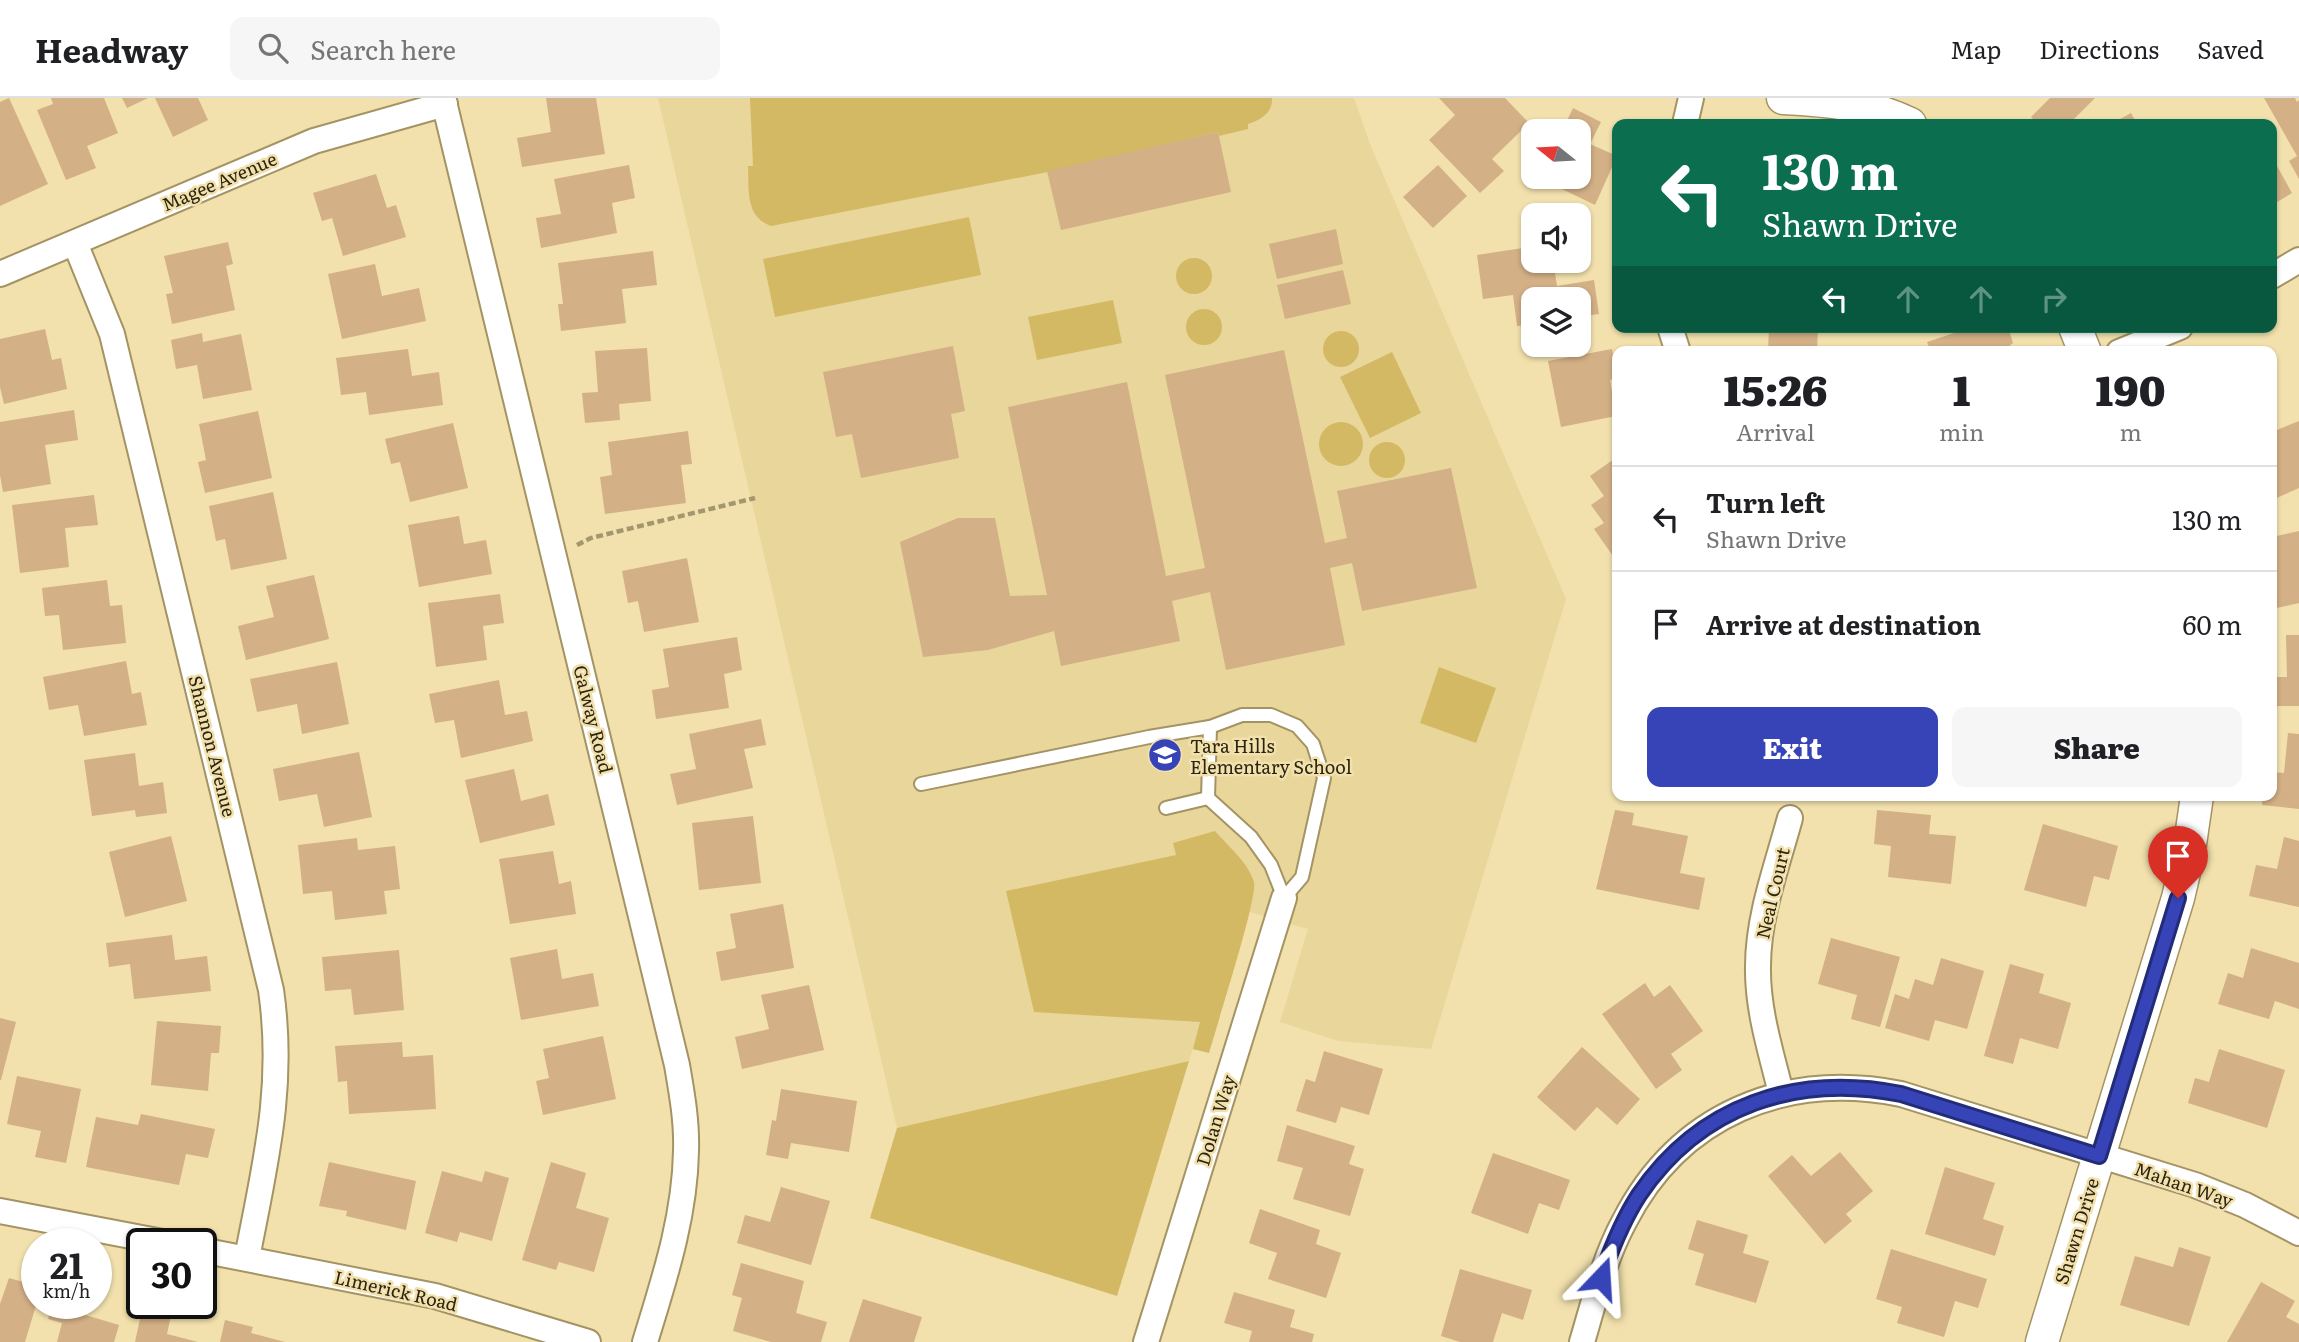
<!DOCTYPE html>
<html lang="en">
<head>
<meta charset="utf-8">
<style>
  :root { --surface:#fff; --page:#f6f6f6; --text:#202124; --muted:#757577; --line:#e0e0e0; --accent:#3644b7 }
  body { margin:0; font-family:Literata,serif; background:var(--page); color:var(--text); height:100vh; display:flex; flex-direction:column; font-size:26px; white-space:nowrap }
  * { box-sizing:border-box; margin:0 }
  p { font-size:23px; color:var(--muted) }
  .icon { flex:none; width:38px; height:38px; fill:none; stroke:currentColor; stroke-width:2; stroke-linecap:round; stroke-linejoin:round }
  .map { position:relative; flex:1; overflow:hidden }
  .panel { position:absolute; left:1612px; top:248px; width:665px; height:455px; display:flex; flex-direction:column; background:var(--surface); border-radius:14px; box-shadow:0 2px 5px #0004 }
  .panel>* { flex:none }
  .guide { position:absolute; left:1612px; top:21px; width:665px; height:214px; border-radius:14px; box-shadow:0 2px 5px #0004; background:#0b6e4f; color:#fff; overflow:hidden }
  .needle { width:46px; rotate:288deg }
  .tools { position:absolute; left:1521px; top:21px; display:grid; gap:14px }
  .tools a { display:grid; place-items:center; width:70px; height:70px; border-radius:14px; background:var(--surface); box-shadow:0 2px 5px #0004; font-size:35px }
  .speed { position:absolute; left:21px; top:1130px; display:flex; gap:14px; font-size:35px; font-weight:700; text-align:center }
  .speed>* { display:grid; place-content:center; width:91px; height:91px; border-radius:50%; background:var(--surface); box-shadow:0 2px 5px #0004; line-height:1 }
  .speed small { font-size:18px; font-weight:400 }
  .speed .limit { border:4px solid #111; border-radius:10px; background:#fff; color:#111 }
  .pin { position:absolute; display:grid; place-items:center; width:60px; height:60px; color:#fff; margin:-72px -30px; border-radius:50% 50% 50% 0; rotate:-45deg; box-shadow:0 0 7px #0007 }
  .pin .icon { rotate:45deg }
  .me { position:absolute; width:77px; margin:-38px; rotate:20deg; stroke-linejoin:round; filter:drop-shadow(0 0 5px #0008) }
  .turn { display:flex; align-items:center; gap:24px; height:147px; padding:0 35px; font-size:32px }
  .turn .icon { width:91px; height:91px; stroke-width:2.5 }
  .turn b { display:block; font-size:49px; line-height:60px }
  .lanes { display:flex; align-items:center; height:66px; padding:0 35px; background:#0003; justify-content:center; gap:35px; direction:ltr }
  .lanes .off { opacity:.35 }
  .eta { display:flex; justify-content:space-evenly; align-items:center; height:119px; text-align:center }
  .eta b { font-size:42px; font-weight:800; line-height:49px }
  .cta { display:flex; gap:14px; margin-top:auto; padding:14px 35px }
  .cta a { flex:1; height:80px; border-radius:14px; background:var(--accent); color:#fff; font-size:28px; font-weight:800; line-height:80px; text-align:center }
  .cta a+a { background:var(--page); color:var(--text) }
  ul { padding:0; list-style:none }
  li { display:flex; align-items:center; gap:21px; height:105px; padding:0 35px; border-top:2px solid var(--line) }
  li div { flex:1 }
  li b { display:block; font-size:26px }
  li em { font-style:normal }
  header { display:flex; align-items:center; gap:42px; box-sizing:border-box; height:98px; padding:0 35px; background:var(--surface); border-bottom:2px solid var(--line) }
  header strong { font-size:33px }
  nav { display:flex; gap:38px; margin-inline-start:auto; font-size:24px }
  .search { width:490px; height:63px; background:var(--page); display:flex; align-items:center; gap:18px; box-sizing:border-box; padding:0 24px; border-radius:14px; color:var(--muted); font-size:26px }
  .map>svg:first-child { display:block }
  .built { fill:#e9d69b }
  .green { fill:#d4b965 }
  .building { fill:#d3b086 }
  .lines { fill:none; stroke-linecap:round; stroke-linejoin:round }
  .service-casing { stroke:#a49363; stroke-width:16 }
  .minor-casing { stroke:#a49363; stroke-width:28 }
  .tertiary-casing { stroke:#a49363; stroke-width:35 }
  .path { stroke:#a4976f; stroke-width:4.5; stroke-dasharray:7 3.5; stroke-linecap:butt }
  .service { stroke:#fff; stroke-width:12 }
  .minor { stroke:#fff; stroke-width:24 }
  .tertiary { stroke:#fff; stroke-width:32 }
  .route-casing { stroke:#232c77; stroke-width:18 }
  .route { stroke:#3644b7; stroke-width:12 }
  .labels { text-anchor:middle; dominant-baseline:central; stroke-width:5; stroke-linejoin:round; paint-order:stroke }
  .street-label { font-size:18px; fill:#2b2510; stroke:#f2e1ad }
  .poi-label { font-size:18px; fill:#2b2510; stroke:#f2e1ad; text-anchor:start }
</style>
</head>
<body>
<header>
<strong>Headway</strong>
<div class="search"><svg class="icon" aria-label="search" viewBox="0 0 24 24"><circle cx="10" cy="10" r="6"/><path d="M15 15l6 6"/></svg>Search here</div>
<nav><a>Map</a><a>Directions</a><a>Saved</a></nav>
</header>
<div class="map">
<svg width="2299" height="1244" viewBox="0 0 2299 1244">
  <rect width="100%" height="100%" fill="#f2e1ad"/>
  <polygon class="built" points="658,0 1354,0 1370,46 1566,501 1431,951 1338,943 1280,924 1308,831 1250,814 1209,955 1193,951 1189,963 897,1030"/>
  <g class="green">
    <path d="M750 0H1272C1273 15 1260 22 1248 26V31L1219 38 1218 34 1048 74 771 128C745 119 749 91 748 68H753Z"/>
    <polygon points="969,119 981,177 775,219 763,161"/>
    <circle cx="1194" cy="178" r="18"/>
    <polygon points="1113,202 1122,245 1037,262 1028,219"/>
    <circle cx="1204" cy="229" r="18"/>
    <circle cx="1341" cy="251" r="18"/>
    <polygon points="1392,254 1421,315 1370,340 1340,279"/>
    <circle cx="1341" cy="346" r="22"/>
    <circle cx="1387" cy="362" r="18"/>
    <polygon points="1439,569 1496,590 1476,645 1420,625"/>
    <path d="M1215 733C1228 748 1248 764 1254 784 1258 800 1216 930 1209 955L1193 951 1200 924 1034 914 1006 793 1176 757 1173 745Z"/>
    <polygon points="1189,963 1117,1198 870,1120 897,1030"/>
  </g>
  <g class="building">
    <polygon points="9,0 48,86 0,108 0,4"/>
    <polygon points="51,0 104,0 118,35 87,48 96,70 66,82 37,12 53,6"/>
    <polygon points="122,0 148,0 127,10"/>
    <polygon points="155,0 198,0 208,22 173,39"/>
    <polygon points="546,0 596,0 605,56 522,69 517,40 551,34"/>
    <polygon points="1439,0 1505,0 1529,25 1492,61 1504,73 1480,95 1429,42 1455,17"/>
    <polygon points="2050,0 2095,0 2069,26 2038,26 2031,19"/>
    <polygon points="2264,0 2295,0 2297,4 2299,2 2299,81 2289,63 2297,58"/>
    <polygon points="1573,10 1601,24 1590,46 1617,58 1595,107 1537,79 1578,79 1578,33 1562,33"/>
    <polygon points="2131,15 2137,26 2111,26"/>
    <polygon points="1218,34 1231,94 1061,132 1047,73"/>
    <polygon points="2272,59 2292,95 2272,107"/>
    <polygon points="629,67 635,100 612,105 617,135 541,150 536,120 561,116 554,81"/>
    <polygon points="1438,67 1467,98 1433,130 1403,99"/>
    <polygon points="376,76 387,110 396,107 406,139 343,158 332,120 322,123 313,95"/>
    <polygon points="1336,131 1343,166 1277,181 1269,146"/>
    <polygon points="228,144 233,166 226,168 235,212 172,226 166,196 173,195 164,158"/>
    <polygon points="1523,150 1524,161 1533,160 1533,163 1553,163 1557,188 1594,182 1599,216 1578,219 1578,201 1533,201 1533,226 1517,228 1513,197 1483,201 1477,157"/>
    <polygon points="653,153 657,187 622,191 626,225 561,233 558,206 563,206 558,165"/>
    <polygon points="375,166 382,198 419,190 426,223 342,241 328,176"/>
    <polygon points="1343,172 1351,206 1285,221 1277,187"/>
    <polygon points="1769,229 1818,229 1817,254 1768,254"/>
    <polygon points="1972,229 2008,229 2013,245 2010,247 2013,254 1931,254 1927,244"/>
    <polygon points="45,231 52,262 61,260 67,291 4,306 0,289 0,241"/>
    <polygon points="202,235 203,244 241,236 252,292 203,301 197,267 176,271 171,242"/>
    <polygon points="953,248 965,313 951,316 959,360 861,380 852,336 836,339 823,274"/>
    <polygon points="647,250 651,303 619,306 620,322 585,325 582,295 598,294 595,253"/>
    <polygon points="408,251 412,278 439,274 443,307 369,317 366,294 341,297 336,260"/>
    <polygon points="1612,251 1617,280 1610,282 1616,318 1561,329 1548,263"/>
    <polygon points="1284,252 1325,445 1347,440 1337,393 1451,370 1477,490 1362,513 1352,465 1330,470 1345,547 1226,572 1210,494 1172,503 1180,543 1061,568 1054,533 988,552 923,559 900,444 958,420 995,420 1010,498 1047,497 1008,309 1127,284 1166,478 1205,470 1165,277"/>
    <polygon points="74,312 78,342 45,347 51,386 3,394 0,377 0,324"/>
    <polygon points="258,313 272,380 205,395 198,364 206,362 199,326"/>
    <polygon points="2299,323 2299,390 2272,402 2272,334"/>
    <polygon points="453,325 468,390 410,404 400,364 391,366 385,341"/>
    <polygon points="688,333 692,366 681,367 686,405 605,416 600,379 612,377 608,344"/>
    <polygon points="1617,359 1617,456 1613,458 1594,431 1604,425 1591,407 1604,398 1590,378"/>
    <polygon points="273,394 287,461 231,472 225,441 216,443 209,408"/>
    <polygon points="94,397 98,427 65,430 69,469 20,475 12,407"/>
    <polygon points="459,418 464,446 486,442 492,476 419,489 408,427"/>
    <polygon points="2299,433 2299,505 2272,511 2272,439"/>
    <polygon points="687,460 699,524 644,534 638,503 628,505 622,473"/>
    <polygon points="314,477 329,541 246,562 238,528 274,519 266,488"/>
    <polygon points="107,482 110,508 122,507 126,545 63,552 59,517 45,518 42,490"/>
    <polygon points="500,496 504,525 483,528 487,562 436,569 428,505"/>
    <polygon points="2286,537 2299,537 2299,608 2272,608 2272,579 2287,579"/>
    <polygon points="737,539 742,572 724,576 729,610 656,621 652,592 669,589 663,551"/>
    <polygon points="126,563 132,596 141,594 147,627 84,638 78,607 49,612 43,579"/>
    <polygon points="337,564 349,626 302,636 297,606 257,614 250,581"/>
    <polygon points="499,582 505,617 527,613 533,643 461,660 454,622 435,625 429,596"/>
    <polygon points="761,621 766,647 744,651 753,690 677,707 670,676 696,671 689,636"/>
    <polygon points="2288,635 2299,636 2299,711 2262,707 2263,698 2272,698 2272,674 2284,675"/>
    <polygon points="359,654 372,719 324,729 317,696 279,703 273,671"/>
    <polygon points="135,655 139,688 163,684 167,715 136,719 135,712 92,718 84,662"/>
    <polygon points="514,671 521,703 548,696 555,727 480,745 465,682"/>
    <polygon points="1615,712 1634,715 1632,727 1688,738 1680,775 1705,780 1699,812 1596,791"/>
    <polygon points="1877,712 1931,717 1929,736 1956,738 1951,786 1888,779 1891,748 1874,746"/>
    <polygon points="753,718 761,785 699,792 692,725"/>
    <polygon points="2043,726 2118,748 2109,782 2094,778 2086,809 2024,792"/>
    <polygon points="171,738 187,803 125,819 109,754"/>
    <polygon points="2284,739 2299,743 2299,809 2249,798 2256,767 2277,771"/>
    <polygon points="357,740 358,752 395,748 400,791 384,793 387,816 335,822 332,793 303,796 298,747"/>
    <polygon points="553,753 559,786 571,783 576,816 510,826 499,761"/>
    <polygon points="783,806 794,870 721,883 716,854 736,850 730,816"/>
    <polygon points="172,837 175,862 207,858 211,893 134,901 130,866 109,869 106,845"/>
    <polygon points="1831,840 1900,859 1880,929 1851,921 1857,897 1818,886"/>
    <polygon points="2251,850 2299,865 2299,911 2275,903 2269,921 2218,906 2228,875 2243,880"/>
    <polygon points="557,851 562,881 593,875 599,908 521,922 510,860"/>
    <polygon points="399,852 404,912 354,917 351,891 325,893 322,859"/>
    <polygon points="1941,860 1984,873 1967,931 1935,922 1929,943 1885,930 1895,896 1909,901 1915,881 1933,887"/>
    <polygon points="2010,866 2044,876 2039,895 2071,905 2058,951 2020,940 2013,966 1984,958"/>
    <polygon points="1645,885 1654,899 1670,887 1703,933 1671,956 1682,972 1656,991 1602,916"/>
    <polygon points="809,887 824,952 742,971 735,939 769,931 761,897"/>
    <polygon points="0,920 16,924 1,982 0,982"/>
    <polygon points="157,923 221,928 219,955 211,955 208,993 151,987"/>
    <polygon points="603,938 616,1001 543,1017 536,983 549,980 543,951"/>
    <polygon points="402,944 403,959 433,957 436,1011 349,1016 347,983 338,984 335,948"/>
    <polygon points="1582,949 1640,1001 1617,1027 1597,1009 1575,1033 1537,999"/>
    <polygon points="2219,951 2285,972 2267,1030 2188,1005 2195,980 2209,984"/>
    <polygon points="1324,953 1383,971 1369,1017 1341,1009 1336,1025 1296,1013 1306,981 1315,984"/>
    <polygon points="17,978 81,991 66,1065 35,1059 41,1033 7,1026"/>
    <polygon points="781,991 857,1003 849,1054 791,1045 788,1061 766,1057 772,1022 776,1023"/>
    <polygon points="141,1016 215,1031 208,1060 186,1056 179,1087 86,1069 96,1019 138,1027"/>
    <polygon points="1287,1027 1355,1048 1349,1066 1364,1071 1350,1118 1293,1101 1303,1070 1277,1063"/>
    <polygon points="1840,1054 1873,1093 1846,1116 1852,1123 1825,1146 1768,1078 1792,1057 1811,1078"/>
    <polygon points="1493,1055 1570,1082 1559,1112 1539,1105 1528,1136 1471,1115"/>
    <polygon points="329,1064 416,1083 406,1132 346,1118 347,1113 319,1108"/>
    <polygon points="551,1064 586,1075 576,1110 609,1120 594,1174 559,1164 556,1172 522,1162"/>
    <polygon points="1945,1069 1995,1085 1983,1121 2004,1128 1995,1158 1925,1136"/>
    <polygon points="442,1073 482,1084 485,1073 509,1080 492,1143 460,1134 457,1144 425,1135"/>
    <polygon points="781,1089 830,1103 811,1167 737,1145 745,1117 770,1124"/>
    <polygon points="1260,1111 1320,1132 1316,1146 1341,1155 1326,1200 1268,1181 1277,1155 1249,1145"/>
    <polygon points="1697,1122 1748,1137 1743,1155 1769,1163 1756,1205 1695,1187 1704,1156 1688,1151"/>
    <polygon points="2179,1149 2211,1159 2189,1228 2120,1207 2135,1158 2173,1169"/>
    <polygon points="1891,1151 1987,1181 1978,1210 1955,1203 1944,1239 1897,1225 1902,1209 1876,1201"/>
    <polygon points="741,1165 804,1183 796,1215 827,1224 821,1244 771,1244 733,1233 742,1200 732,1197"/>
    <polygon points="1460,1171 1532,1192 1523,1222 1502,1215 1493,1244 1460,1244 1441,1238"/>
    <polygon points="9,1180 37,1188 37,1204 25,1244 0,1244 0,1206"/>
    <polygon points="2261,1184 2295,1203 2286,1219 2299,1226 2299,1244 2227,1244"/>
    <polygon points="1234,1194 1295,1212 1290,1229 1314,1236 1312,1244 1249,1244 1252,1233 1224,1225"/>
    <polygon points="863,1201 922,1219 914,1244 849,1244"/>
    <polygon points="52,1206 84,1206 82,1216 119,1227 114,1244 57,1244 62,1225 48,1221"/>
    <polygon points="143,1207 172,1213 167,1236 198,1244 135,1244"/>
    <polygon points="225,1222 253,1229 251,1235 285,1244 220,1244"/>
  </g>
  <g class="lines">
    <g class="service-casing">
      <g id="service">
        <polyline points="921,686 1149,639 1210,629 1242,617 1271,617 1297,628 1313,646 1324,680 1302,779 1284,800 1271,767 1251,739 1208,700"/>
        <polyline points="1208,700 1210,629"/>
        <polyline points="1166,710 1208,700"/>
      </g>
    </g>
    <g class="minor-casing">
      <g id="minor">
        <path d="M443 0 677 967C682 996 687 1024 686 1053 685 1119 664 1182 645 1244"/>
        <polyline points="1685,26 1691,0"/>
        <path d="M75 145 112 236 271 892C285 989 265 1066 247 1160"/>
        <polyline points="0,176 314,43 445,6"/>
        <polyline points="2272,178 2299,162"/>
        <polyline points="1670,229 1678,254"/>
        <polyline points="2119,254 2180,229"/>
        <path d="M1781 995C1771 954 1757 911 1758 868 1758 818 1777 768 1790 720"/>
        <polyline points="0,1113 173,1146"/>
        <polyline points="201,1152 435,1198 588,1244"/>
        <polyline points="1146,1244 1284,800"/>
        <path d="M1582 1244C1594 1204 1604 1161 1624 1124 1679 1016 1785 973 1901 996L2195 1087 2245 1107 2299 1135"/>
      </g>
    </g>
    <g class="tertiary-casing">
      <g id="tertiary">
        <path d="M1783 0C1827 2 1869 6 1910 26"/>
        <polyline points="2075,229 2085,254"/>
        <polyline points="2042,1244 2178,800 2189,753 2197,698"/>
      </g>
    </g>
    <polyline class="path" points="577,447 591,440 755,400"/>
    <use href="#service" class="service"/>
    <use href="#minor" class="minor"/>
    <use href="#tertiary" class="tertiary"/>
  </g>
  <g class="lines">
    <g class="route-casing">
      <path id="route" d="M1601 1180C1611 1151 1622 1123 1639 1097 1700 1007 1797 975 1901 996L2099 1058 2178 800"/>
    </g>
    <use href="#route" class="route"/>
  </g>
  <defs>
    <g id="school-disc" transform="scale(1.75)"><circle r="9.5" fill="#3644b7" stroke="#f2e1ad"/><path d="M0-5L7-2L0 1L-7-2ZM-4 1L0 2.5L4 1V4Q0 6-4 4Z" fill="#fff"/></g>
  </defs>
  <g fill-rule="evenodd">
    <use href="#school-disc" x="1165" y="657"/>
  </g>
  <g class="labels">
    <g class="street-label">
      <text transform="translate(219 83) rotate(-23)">Magee Avenue</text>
      <text transform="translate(594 621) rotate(76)">Galway Road</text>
      <text transform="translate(213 648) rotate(76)">Shannon Avenue</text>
      <text transform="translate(1772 795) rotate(-77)">Neal Court</text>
      <text transform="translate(1215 1022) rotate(-73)">Dolan Way</text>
      <text transform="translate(2184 1086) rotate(19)">Mahan Way</text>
      <text transform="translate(2076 1133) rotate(-73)">Shawn Drive</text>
      <text transform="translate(396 1192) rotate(13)">Limerick Road</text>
    </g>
    <g class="poi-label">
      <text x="1190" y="647">Tara Hills<tspan x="1190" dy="21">Elementary School</tspan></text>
    </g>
  </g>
</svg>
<div class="tools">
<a><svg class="needle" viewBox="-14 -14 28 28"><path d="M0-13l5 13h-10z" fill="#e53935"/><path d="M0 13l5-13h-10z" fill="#757577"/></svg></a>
<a><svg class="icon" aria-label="sound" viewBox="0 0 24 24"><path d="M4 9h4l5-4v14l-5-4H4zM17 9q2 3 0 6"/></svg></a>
<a><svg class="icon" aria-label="layers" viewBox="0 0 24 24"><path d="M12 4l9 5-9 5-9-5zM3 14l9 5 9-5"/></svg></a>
</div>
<div class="speed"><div>21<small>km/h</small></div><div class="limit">30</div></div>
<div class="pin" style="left:2178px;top:800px;background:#d93025"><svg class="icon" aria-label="arrive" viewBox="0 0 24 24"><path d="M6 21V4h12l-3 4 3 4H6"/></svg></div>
<svg class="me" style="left:1601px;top:1180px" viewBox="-20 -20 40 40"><path d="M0-17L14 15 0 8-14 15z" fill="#3644b7" stroke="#fff" stroke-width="4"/></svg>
<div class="guide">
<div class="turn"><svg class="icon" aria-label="left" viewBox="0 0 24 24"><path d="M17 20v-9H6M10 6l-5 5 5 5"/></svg><div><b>130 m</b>Shawn Drive</div></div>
<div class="lanes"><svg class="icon" aria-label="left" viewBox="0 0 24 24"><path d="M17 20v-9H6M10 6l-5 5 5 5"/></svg><svg class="icon off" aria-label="ahead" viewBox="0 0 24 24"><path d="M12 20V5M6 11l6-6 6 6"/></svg><svg class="icon off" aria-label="ahead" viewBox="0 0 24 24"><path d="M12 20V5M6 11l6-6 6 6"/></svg><svg class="icon off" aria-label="right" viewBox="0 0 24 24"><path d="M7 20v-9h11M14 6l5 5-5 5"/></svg></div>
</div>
<section class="panel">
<div class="eta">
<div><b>15:26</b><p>Arrival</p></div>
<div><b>1</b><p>min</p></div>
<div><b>190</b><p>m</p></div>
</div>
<ul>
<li><svg class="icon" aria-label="left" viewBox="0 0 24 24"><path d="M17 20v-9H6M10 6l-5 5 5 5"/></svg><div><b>Turn left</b><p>Shawn Drive</p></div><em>130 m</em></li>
<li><svg class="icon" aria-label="arrive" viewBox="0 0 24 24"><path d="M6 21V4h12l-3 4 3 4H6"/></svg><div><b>Arrive at destination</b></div><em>60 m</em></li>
</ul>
<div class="cta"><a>Exit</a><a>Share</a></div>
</section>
</div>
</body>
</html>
